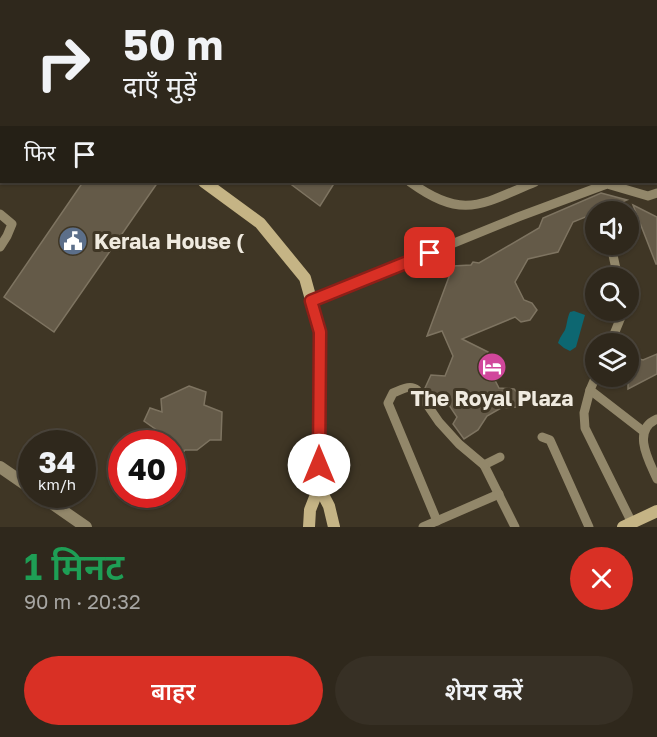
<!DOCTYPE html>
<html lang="hi">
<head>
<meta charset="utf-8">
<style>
  :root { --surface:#2f281c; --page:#373025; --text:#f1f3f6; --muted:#a7a6a3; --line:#4a443b; --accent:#d93025 }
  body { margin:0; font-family:"Golos Text","Noto Sans Devanagari",sans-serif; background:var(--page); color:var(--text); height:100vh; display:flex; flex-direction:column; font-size:22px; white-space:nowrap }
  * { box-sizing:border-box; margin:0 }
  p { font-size:20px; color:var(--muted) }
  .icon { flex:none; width:33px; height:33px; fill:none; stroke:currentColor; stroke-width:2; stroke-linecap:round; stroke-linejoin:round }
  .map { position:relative; height:527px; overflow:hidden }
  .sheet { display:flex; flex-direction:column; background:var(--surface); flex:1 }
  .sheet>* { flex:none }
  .top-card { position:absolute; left:0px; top:0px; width:657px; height:183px; box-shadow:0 2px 4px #0004,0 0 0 2px var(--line); background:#2f281c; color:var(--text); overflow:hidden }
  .controls { position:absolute; left:585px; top:201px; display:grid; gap:12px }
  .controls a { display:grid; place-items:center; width:54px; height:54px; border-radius:50%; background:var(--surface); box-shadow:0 2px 4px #0004,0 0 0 2px var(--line); font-size:30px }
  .speed { position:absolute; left:18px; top:430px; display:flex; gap:12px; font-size:30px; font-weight:700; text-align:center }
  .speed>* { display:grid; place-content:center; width:78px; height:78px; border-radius:50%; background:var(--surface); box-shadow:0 2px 4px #0004,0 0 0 2px var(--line); line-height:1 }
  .speed small { font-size:15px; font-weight:400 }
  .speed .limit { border:9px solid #d22; background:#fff; color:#111 }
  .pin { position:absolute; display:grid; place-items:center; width:51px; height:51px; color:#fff; margin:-26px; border-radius:12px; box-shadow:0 3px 9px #0006 }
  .me { position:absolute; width:66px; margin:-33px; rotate:0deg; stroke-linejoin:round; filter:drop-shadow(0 0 4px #0008) }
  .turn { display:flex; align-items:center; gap:21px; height:126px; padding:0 24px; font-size:27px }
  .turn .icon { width:78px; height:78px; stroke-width:2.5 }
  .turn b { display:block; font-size:42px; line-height:51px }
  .then { display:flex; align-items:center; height:57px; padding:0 24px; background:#0003; gap:12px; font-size:22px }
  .round { display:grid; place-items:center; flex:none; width:63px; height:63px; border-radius:32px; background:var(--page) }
  .head { display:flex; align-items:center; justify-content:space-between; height:102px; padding:0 24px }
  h1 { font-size:36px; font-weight:600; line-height:45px; color:#1e9e55 }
  .action { display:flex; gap:12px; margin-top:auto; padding:12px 24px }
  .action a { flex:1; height:69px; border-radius:36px; background:var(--accent); color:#fff; font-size:24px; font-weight:600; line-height:69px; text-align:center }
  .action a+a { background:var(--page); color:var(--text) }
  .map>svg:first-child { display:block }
  .water { fill:#0d6771 }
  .building { fill:#645a48; stroke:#7e7461; stroke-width:1.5 }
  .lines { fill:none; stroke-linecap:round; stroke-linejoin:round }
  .lane { stroke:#92876a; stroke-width:9 }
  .street { stroke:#92876a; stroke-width:12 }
  .secondary { stroke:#c5b485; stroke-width:12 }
  .route-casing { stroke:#8d1f18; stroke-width:15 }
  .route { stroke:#d93025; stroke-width:10 }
  .labels { text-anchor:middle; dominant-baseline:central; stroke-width:6; stroke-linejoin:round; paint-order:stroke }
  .poi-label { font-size:21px; font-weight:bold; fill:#f0ebe0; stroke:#3f3625; text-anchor:start }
</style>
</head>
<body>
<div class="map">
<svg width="657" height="527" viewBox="0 0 657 527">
  <rect width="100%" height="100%" fill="#3f3625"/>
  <path class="water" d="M574 311 585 315 576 347 570 351 564 348 558 343C560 337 562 335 565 330 567 325 567 318 570 312Z"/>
  <g class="building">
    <polygon points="83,182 158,182 54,332 4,297"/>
    <polygon points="288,182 335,182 320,206"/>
    <polygon points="601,193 627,200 573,222 558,252 528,259 515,282 524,300 532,303 537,310 530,320 521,322 515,317 462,339 488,352 485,361 499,388 514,389 521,397 517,407 501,408 487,416 478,430 464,439 453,424 457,417 445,399 439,399 425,388 431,375 445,376 453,356 442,331 427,336 453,266 471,265 473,262 479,263 539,228 543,218"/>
    <polygon points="633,205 657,217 657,264 656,264"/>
    <polygon points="657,354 657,374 628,389 628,356 643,360"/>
    <polygon points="189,386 206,392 204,405 222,412 221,440 210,440 197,450 185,450 172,466 172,444 149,444 158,431 144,421 150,408 162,412 161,399"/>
  </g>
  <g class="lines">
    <g class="lane">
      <polyline points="656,154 657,154"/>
      <path d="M410 182C463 220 480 205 535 182"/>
      <polyline points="0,214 12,224 7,236 0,247"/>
      <polyline points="611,246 618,278"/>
      <polyline points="311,301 518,217 607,184 648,196 657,193"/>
      <polyline points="610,344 621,317 622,310"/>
      <polyline points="596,376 590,390 643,431"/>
      <polyline points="590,390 584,413 585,428 632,523"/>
      <path d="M657 419C631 430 649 461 657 479"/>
      <polyline points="542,437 550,440 589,527"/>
      <polyline points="500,457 484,465 515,527"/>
      <path d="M437 521 388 403 393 393C401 390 410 384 417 390L439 422 459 444 484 465"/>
      <polyline points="423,527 499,494"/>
    </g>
    <g class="street">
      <polyline points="0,467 32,489"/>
      <polyline points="40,495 86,527"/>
    </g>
    <g class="secondary">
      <polyline points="0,28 2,29"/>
      <polyline points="204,182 260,223 305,278 320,332 319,487 310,510 309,527"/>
      <polyline points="319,487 329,506 334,527"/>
      <polyline points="623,527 657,511"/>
    </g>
  </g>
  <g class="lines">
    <g class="route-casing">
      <polyline id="route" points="319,465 320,332 311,301 430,253"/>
    </g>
    <use href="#route" class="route"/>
  </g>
  <defs>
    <g id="civic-disc" transform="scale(1.5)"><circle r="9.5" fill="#5c6f8a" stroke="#3f3625"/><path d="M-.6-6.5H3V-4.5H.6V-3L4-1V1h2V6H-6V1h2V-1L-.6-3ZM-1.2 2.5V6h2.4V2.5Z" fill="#fff"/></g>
    <g id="hotel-disc" transform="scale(1.5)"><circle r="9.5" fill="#d1479c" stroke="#3f3625"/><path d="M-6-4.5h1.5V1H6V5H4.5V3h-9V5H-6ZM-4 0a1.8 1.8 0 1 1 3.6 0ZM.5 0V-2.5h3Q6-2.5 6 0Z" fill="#fff"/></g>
  </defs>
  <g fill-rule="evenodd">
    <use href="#civic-disc" x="73" y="241"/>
    <use href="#hotel-disc" x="492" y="367"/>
  </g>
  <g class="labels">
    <g class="poi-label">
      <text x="94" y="241">Kerala House (</text>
      <text x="492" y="398" text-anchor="middle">The Royal Plaza</text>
    </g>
  </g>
</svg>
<div class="controls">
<a><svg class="icon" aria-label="sound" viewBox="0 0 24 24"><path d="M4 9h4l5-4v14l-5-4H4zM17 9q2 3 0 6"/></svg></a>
<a><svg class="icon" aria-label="search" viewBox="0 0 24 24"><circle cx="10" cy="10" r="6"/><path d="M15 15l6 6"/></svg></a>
<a><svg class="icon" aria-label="layers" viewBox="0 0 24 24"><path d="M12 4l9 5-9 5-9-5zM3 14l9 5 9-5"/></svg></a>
</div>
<div class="speed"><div>34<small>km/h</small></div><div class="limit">40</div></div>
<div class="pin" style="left:430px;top:253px;background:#d93025"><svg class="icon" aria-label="arrive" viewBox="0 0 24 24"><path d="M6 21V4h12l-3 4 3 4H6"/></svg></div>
<svg class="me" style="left:319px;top:465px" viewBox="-20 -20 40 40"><circle r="19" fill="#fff"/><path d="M0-13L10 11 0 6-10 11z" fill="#d93025"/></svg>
<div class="top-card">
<div class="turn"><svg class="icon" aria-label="right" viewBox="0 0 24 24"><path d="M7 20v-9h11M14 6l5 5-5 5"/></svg><div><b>50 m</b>दाएँ मुड़ें</div></div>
<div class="then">फिर<svg class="icon" aria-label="arrive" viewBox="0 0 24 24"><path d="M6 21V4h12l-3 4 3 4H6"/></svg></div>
</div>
</div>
<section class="sheet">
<div class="head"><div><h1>1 मिनट</h1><p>90 m · 20:32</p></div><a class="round" style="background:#d93025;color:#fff"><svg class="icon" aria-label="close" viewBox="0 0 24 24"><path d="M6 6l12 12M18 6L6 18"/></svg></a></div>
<div class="action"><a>बाहर</a><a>शेयर करें</a></div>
</section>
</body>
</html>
